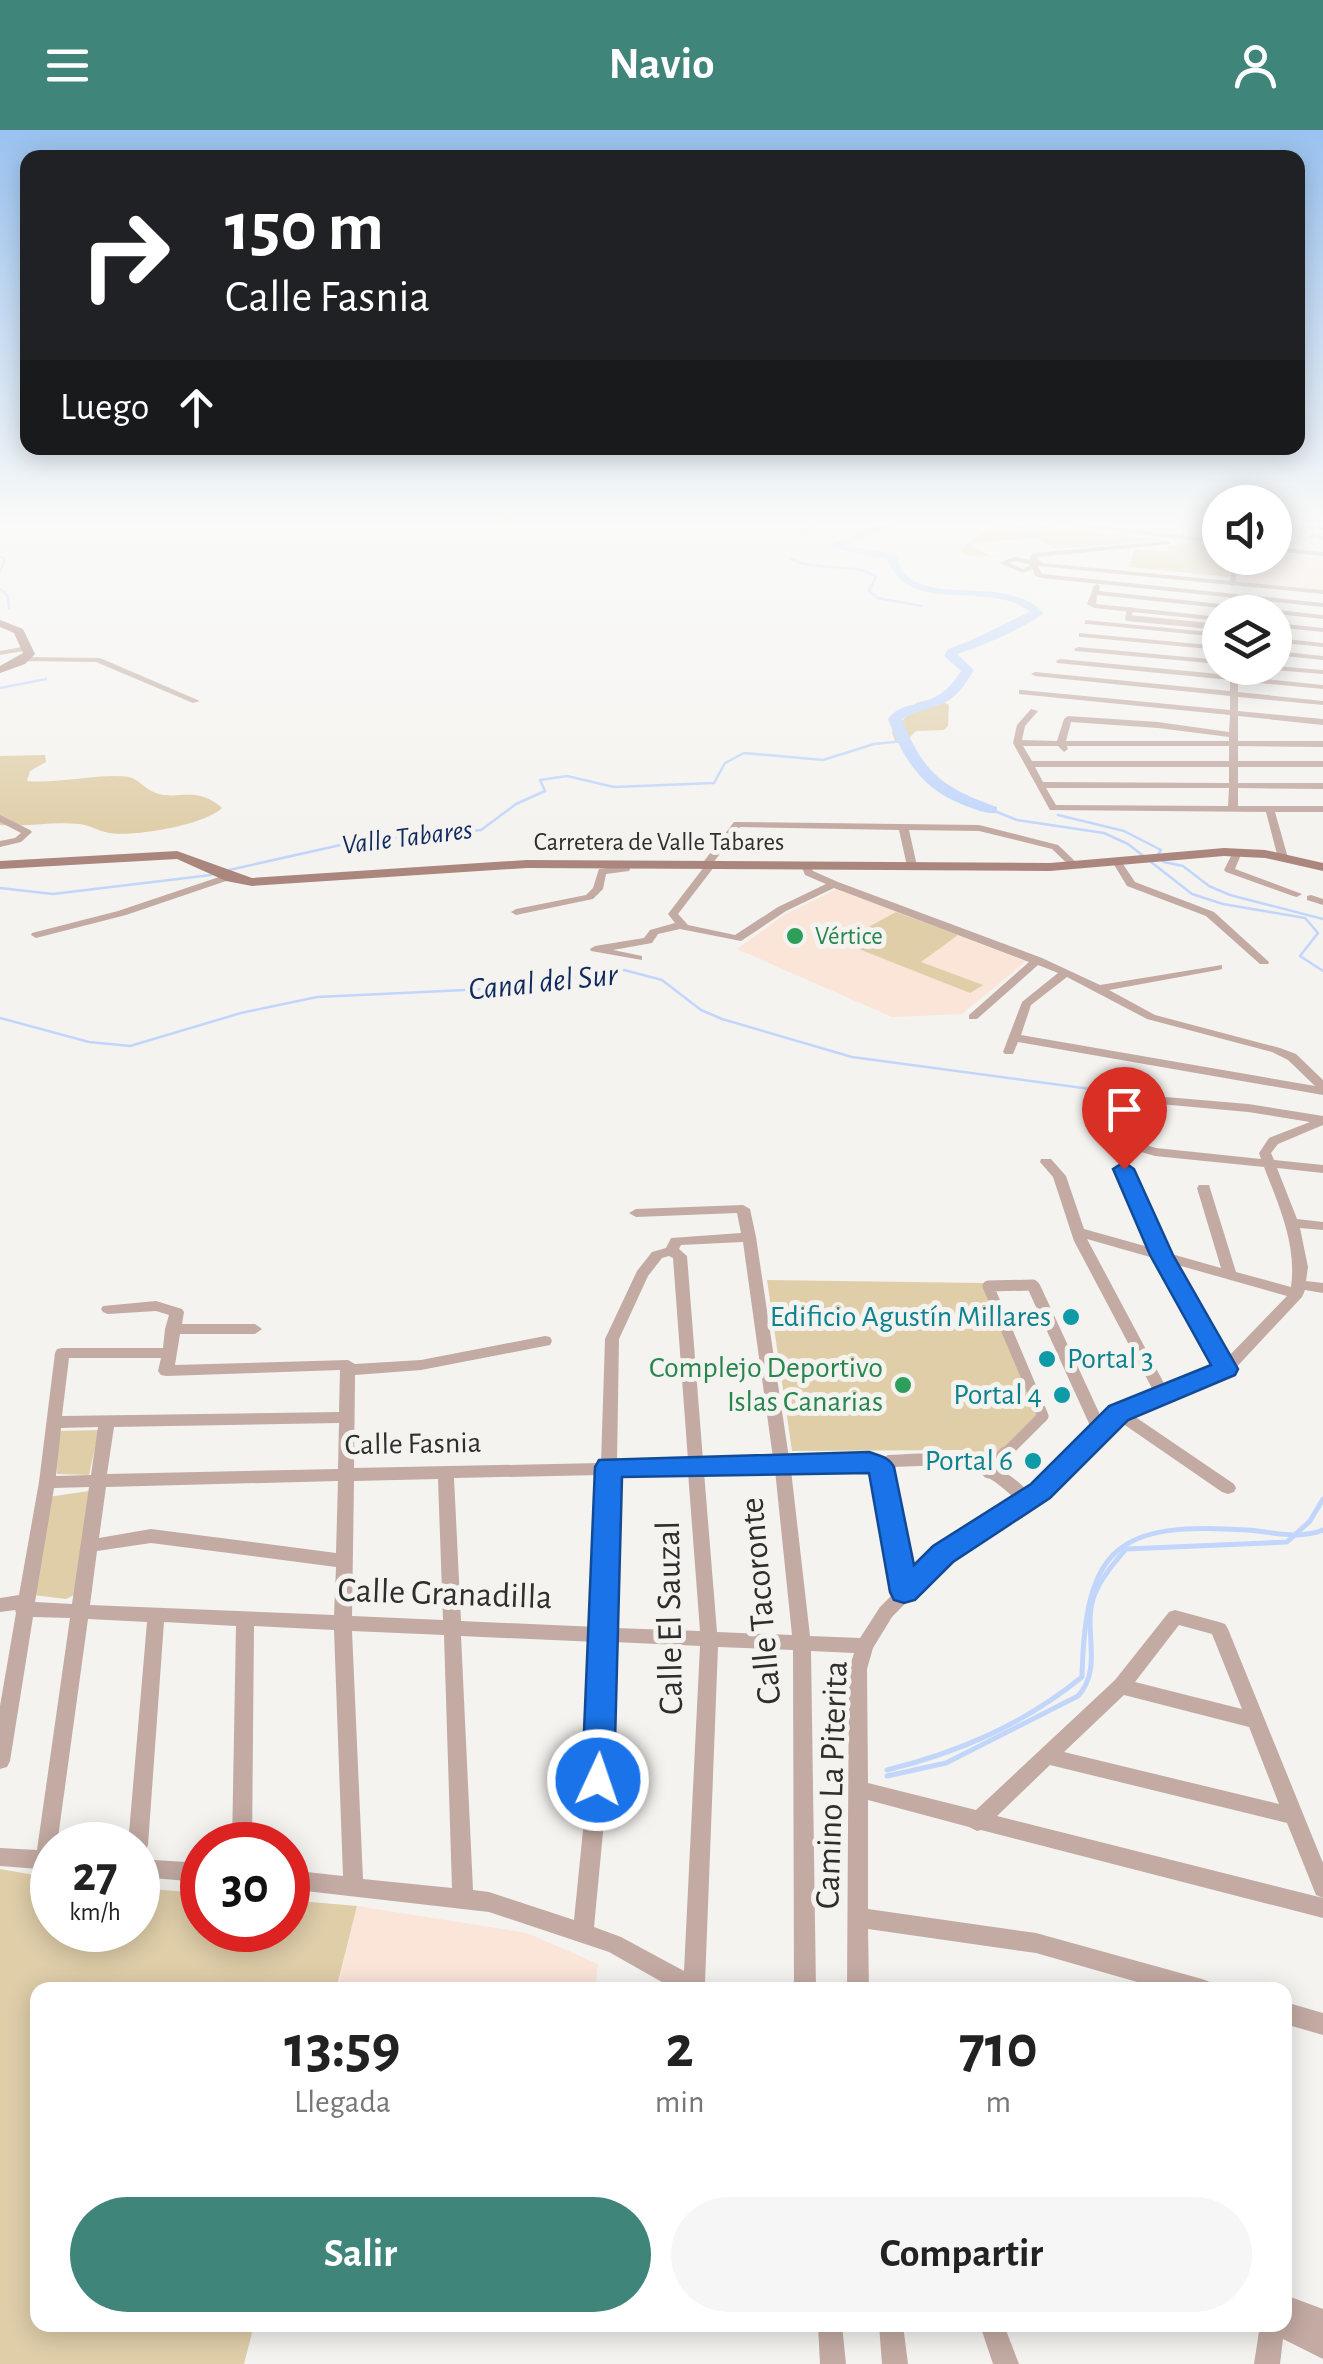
<!DOCTYPE html>
<html lang="es">
<head>
<meta charset="utf-8">
<style>
  :root { --surface:#fff; --page:#f6f6f6; --text:#222; --muted:#767676; --accent:#40857a }
  body { margin:0; font-family:"Alegreya Sans",sans-serif; background:var(--page); color:var(--text); height:100vh; display:flex; flex-direction:column; font-size:38px; white-space:nowrap }
  * { box-sizing:border-box; margin:0 }
  p { font-size:32px; color:var(--muted) }
  .icon { flex:none; width:55px; height:55px; fill:none; stroke:currentColor; stroke-width:2; stroke-linecap:round; stroke-linejoin:round }
  .map { position:relative; flex:1; overflow:hidden }
  .side { position:absolute; left:30px; top:1852px; width:1262px; height:350px; display:flex; flex-direction:column; background:var(--surface); border-radius:20px; box-shadow:0 5px 25px #0003 }
  .side>* { flex:none }
  .hud { position:absolute; left:20px; top:20px; width:1285px; height:305px; border-radius:20px; box-shadow:0 5px 25px #0003; background:#202124; color:#fff; overflow:hidden }
  .fabs { position:absolute; left:1202px; top:355px; display:grid; gap:20px }
  .fabs a { display:grid; place-items:center; width:90px; height:90px; border-radius:50%; background:var(--surface); box-shadow:0 5px 25px #0003; font-size:50px }
  .speed { position:absolute; left:30px; top:1692px; display:flex; gap:20px; font-size:50px; font-weight:700; text-align:center }
  .speed>* { display:grid; place-content:center; width:130px; height:130px; border-radius:50%; background:var(--surface); box-shadow:0 5px 25px #0003; line-height:1 }
  .speed small { font-size:25px; font-weight:400 }
  .speed .limit { border:15px solid #d22; background:#fff; color:#111 }
  .pin { position:absolute; display:grid; place-items:center; width:85px; height:85px; color:#fff; margin:-102px -42px; border-radius:50% 50% 50% 0; rotate:-45deg; box-shadow:0 0 10px #0007 }
  .pin .icon { rotate:45deg }
  .me { position:absolute; width:110px; margin:-55px; rotate:3deg; stroke-linejoin:round; filter:drop-shadow(0 0 8px #0008) }
  .turn { display:flex; align-items:center; gap:35px; height:210px; padding:0 40px; font-size:45px }
  .turn .icon { width:130px; height:130px; stroke-width:2.5 }
  .turn b { display:block; font-size:70px; line-height:85px }
  .then { display:flex; align-items:center; height:95px; padding:0 40px; background:#0003; gap:20px; font-size:38px }
  .eta { display:flex; justify-content:space-evenly; align-items:center; height:170px; text-align:center }
  .eta b { font-size:60px; font-weight:600; line-height:70px }
  .button { display:flex; gap:20px; margin-top:auto; padding:20px 40px }
  .button a { flex:1; height:115px; border-radius:60px; background:var(--accent); color:#fff; font-size:40px; font-weight:600; line-height:115px; text-align:center }
  .button a+a { background:var(--page); color:var(--text) }
  header { display:flex; justify-content:space-between; align-items:center; height:130px; padding:0 40px; background:var(--accent); color:#fff; font-size:45px; font-weight:600 }
  .map>svg:first-child { display:block }
  .education { fill:#fbe4d8 }
  .green { fill:#e0cea9 }
  .lines { fill:none; stroke-linecap:round; stroke-linejoin:round }
  .stream-far1 { stroke:#c2d6fb; stroke-width:2.5 }
  .stream { stroke:#c2d6fb; stroke-width:5 }
  .river { fill:#c2d6fb; fill-rule:evenodd }
  .pedestrian-far2 { stroke:#c3aaa3; stroke-width:6 }
  .pedestrian-far1 { stroke:#c3aaa3; stroke-width:11 }
  .pedestrian { stroke:#c3aaa3; stroke-width:15 }
  .minor { fill:#c3aaa3; fill-rule:evenodd }
  .secondary { fill:#ab867d; fill-rule:evenodd }
  .route { fill:#1a73e8; stroke:#114b97; stroke-width:2.5 }
  .leisure-dot { fill:#2e9e5b; stroke:#f4f3f0; stroke-width:4 }
  .culture-dot { fill:#0f9aa8; stroke:#f4f3f0; stroke-width:4 }
  .labels { text-anchor:middle; dominant-baseline:central; stroke-width:10; stroke-linejoin:round; paint-order:stroke }
  .far-street-label { font-size:25px; fill:#2f2e2d; stroke:#f4f3f0 }
  .far-leisure-label { font-size:25px; fill:#27864d; stroke:#f4f3f0; text-anchor:start }
  .far-water-label { font-size:28px; font-style:italic; fill:#102a5f; stroke:#f4f3f0 }
  .culture-label { font-size:30px; fill:#0d838f; stroke:#f4f3f0; text-anchor:end }
  .leisure-label { font-size:30px; fill:#27864d; stroke:#f4f3f0; text-anchor:end }
  .street-label { font-size:30px; fill:#2f2e2d; stroke:#f4f3f0 }
  .water-label { font-size:32px; font-style:italic; fill:#102a5f; stroke:#f4f3f0 }
  .near-street-label { font-size:35px; fill:#2f2e2d; stroke:#f4f3f0 }
</style>
</head>
<body>
<header><svg class="icon" aria-label="menu" viewBox="0 0 24 24"><path d="M4 6h16M4 12h16M4 18h16"/></svg>Navio<svg class="icon" aria-label="person" viewBox="0 0 24 24"><circle cx="12" cy="8" r="4"/><path d="M4 21q1-7 8-7t8 7"/></svg></header>
<div class="map">
<svg width="1323" height="2234" viewBox="0 0 1323 2234">
  <rect width="100%" height="100%" fill="#f4f3f0"/>
  <g class="education">
    <polygon points="1308,427 1323,431 1323,461 1238,453 1237,428"/>
    <polygon points="837,759 1026,831 962,884 892,887 737,819 784,785"/>
    <polygon points="357,1776 527,1803 598,1834 595,1860 337,1860"/>
  </g>
  <g class="green">
    <polygon points="997,392 1005,391 1160,410 1055,419 1036,407 971,414 990,426 1007,428 965,425 960,420"/>
    <polygon points="1195,412 1220,415 1220,428 1232,429 1229,447 1129,437 1135,419 1167,422 1169,416"/>
    <path d="M936 568 949 575 948 596 944 600 916 601 908 609 895 611 892 602C898 594 915 579 916 573Z"/>
    <path d="M45 625 46 632 30 641 27 651C60 654 100 643 129 647 139 649 146 660 156 663 179 671 196 655 222 678 205 695 134 707 109 703 99 701 89 695 79 694 54 691 26 697 0 695V626Z"/>
    <polygon points="896,782 958,805 921,832 983,855 970,863 841,812"/>
    <polygon points="767,1150 983,1153 1038,1286 992,1329 962,1320 792,1321"/>
    <polygon points="99,1300 89,1345 57,1344 58,1301"/>
    <polygon points="89,1361 74,1465 66,1469 33,1465 48,1367"/>
    <polygon points="0,1739 52,1748 52,1800 138,1800 138,1758 202,1763 202,1800 288,1800 288,1770 357,1776 336,1860 38,1860 38,2195 254,2195 244,2234 0,2234"/>
  </g>
  <g class="lines">
    <g class="stream-far1">
      <polyline points="799,405 824,391"/>
      <polyline points="0,427 5,429 0,442"/>
      <path d="M791 429C820 443 855 431 876 447L869 461 878 468 921 476"/>
      <polyline points="0,459 8,466 9,478"/>
      <polyline points="0,558 46,549"/>
      <polyline points="992,680 1017,690 1104,703 1128,714 1192,764 1223,774 1305,788 1318,803 1300,826 1323,841"/>
      <polyline points="1058,685 1124,701 1161,720 1157,726 1164,732 1183,736 1209,756 1230,765 1323,789"/>
      <polyline points="229,740 354,712 481,700 516,674 545,661 540,650 567,646 614,657 714,653 725,633 744,623 823,630 874,614 904,611"/>
      <polyline points="0,758 53,764 211,745"/>
      <polyline points="0,888 89,912 130,916 241,883 317,867 508,858 624,840 662,850 701,880 722,889 852,927 1135,965"/>
    </g>
    <g class="stream">
      <path d="M887 1640C960 1622 1024 1594 1082 1547 1085 1417 1117 1391 1247 1400 1274 1402 1296 1410 1323 1400"/>
      <path d="M887 1646 946 1633 1078 1566C1104 1537 1082 1500 1094 1466 1101 1448 1114 1433 1126 1419L1287 1412 1310 1391 1323 1369"/>
    </g>
    <path class="river" d="M899 391H918L870 403 845 416 895 424C898 430 901 440 906 445 937 474 1006 445 1044 483 1018 501 987 514 957 524L974 540C948 584 939 570 902 589 923 643 943 658 997 677V683C986 684 977 680 966 676 923 660 904 631 888 589 905 566 935 584 961 541L944 526 948 519C980 508 1000 495 1030 482 988 448 910 488 887 429L828 417 863 399Z"/>
    <g class="pedestrian-far2">
      <polyline points="1233,453 1234,428"/>
      <polyline points="1130,480 1128,488 1220,497"/>
    </g>
    <polyline class="pedestrian-far1" points="1003,1326 1043,1286 988,1156 1033,1155"/>
    <polyline class="pedestrian" points="989,1341 1006,1324"/>
    <g class="minor">
      <polygon points="1035,391 1054,391 1220,410 1220,414"/>
      <polygon points="1169,391 1184,391 1185,392 1182,394"/>
      <polygon points="1275,391 1323,396 1323,400 1275,394"/>
      <polygon points="1311,404 1323,406 1323,410 1309,407"/>
      <path d="M1168 411 1170 414 1037 427V429L1043 433 1323 460V464L1038 436 1042 444 1323 473V477L1042 448 1035 446 1033 439 1023 443 999 433 1015 427 1030 430 1031 425 1034 423ZM1015 431 1031 435 1023 439 1009 433Z"/>
      <polygon points="1275,417 1323,422 1323,426 1275,421"/>
      <polygon points="1097,454 1100,456 1099,461 1323,485 1323,489 1097,465 1096,474 1220,487 1220,491 1094,478 1087,474 1094,456"/>
      <polygon points="1085,490 1220,503 1220,507 1088,494 1085,494"/>
      <polygon points="1275,493 1323,498 1323,502 1275,497"/>
      <polygon points="1079,503 1220,516 1220,520 1082,507 1079,507"/>
      <polygon points="1275,508 1323,513 1323,517 1275,512"/>
      <polygon points="27,516 30,516 30,520 0,525 0,521"/>
      <polygon points="1078,517 1220,530 1220,534 1075,521 1074,519"/>
      <polygon points="1275,521 1323,526 1323,530 1275,525"/>
      <polygon points="25,527 100,528 200,571 193,573 96,532 22,531 21,529"/>
      <path d="M1060 529 1230 545V538H1238V546L1323 555V559L1238 551V562L1323 571V575L1238 567V581L1323 589V595L1238 586V611H1323V617L1238 616V631H1323V637H1238V653H1323V659L1238 658V676H1323V682H1275L1288 728 1283 731 1278 728 1266 682 1050 680 1013 613 1017 595 1031 579 1038 581 1025 596 1022 610 1057 611 1064 589 1068 586 1158 592 1229 602 1230 585 1019 564V560H1022L1230 580V566L1035 546 1031 544 1035 542 1230 561V550L1057 533 1056 531ZM1071 592 1158 598 1229 607V611H1066ZM1023 616H1058L1064 622 1068 619 1067 616H1229V631H1032ZM1035 637H1229V653L1043 652ZM1046 658H1229L1228 676 1056 675Z"/>
      <polygon points="1275,536 1323,540 1323,544 1273,540 1269,538"/>
      <polygon points="0,685 30,700 32,702 21,712 0,717 0,711 15,708 21,703 0,692"/>
      <path d="M734 692 979 695 1058 715 1078 734V738H1072L1052 719 979 701 909 700 917 736 912 739 907 736 899 700 740 697 713 733 716 735 714 737 678 784 688 795 735 805 778 777 826 754 805 745 801 735 806 732 809 733 813 741 838 752 1042 828 1100 855 1222 835V839L1218 840 1109 860 1155 885 1280 918 1296 924 1323 950V965L1018 912 1013 924H1005L1003 922 1022 872 1058 843 1038 835 977 889H969V885L1029 832 834 758 786 781 741 811 680 799 658 804 652 813 613 820 642 826V830L591 821 590 819 595 816 644 808 650 800 675 793 668 784 704 737 701 735ZM1067 847 1147 889 1272 922 1288 930 1315 956 1021 905 1031 875Z"/>
      <polygon points="1234,720 1242,722 1235,739 1302,764 1297,767 1293,766 1226,742 1224,740"/>
      <polygon points="1118,730 1121,731 1135,752 1214,782 1269,832 1268,834 1260,834 1206,786 1127,756 1113,733"/>
      <polygon points="627,732 632,735 629,741 606,744 603,759 593,769 516,785 511,782 516,779 586,765 593,758 599,739 622,736"/>
      <polygon points="225,745 229,746 229,750 126,785 36,808 31,805 32,803 118,781"/>
      <polygon points="1311,765 1323,769 1323,775 1307,770 1307,766"/>
      <path d="M1142 965 1248 974 1323 986V995L1278 1014 1271 1023 1274 1030 1323 1035V1043L1277 1038 1297 1089 1323 1092V1100L1300 1098 1308 1137 1306 1151 1323 1153V1163L1305 1160 1302 1167 1231 1243 1131 1284 1234 1354 1236 1358 1234 1362 1228 1364 1222 1362 1119 1291 1047 1365 949 1429 892 1487 873 1518 867 1539 868 1653 976 1680 1115 1550 1169 1482 1175 1480 1219 1492 1225 1494 1228 1499 1323 1733V1768L1316 1765 1287 1693 1050 1635 997 1686 1323 1768V1788L981 1700 977 1701 969 1697 868 1670V1779L1036 1803 1202 1849 1210 1852 1213 1860H1165L1036 1823 868 1799 869 1860H847L849 1539 854 1523 811 1521 816 1860H794L793 1520 718 1517 705 1853 708 1860H676L609 1822 489 1782 288 1759V1740L343 1746 334 1500 254 1496 252 1715H232L236 1496 164 1492 148 1715 145 1722 138 1724V1715H128L147 1492 88 1489 57 1715H52V1740L0 1736V1718L37 1720 70 1488 33 1487 10 1631 7 1637 0 1639V1576L16 1483 15 1480 0 1482V1468L19 1465 39 1352 55 1223 57 1219 62 1218H163L165 1199 169 1185 156 1181 108 1184 103 1182 101 1179 103 1176 156 1171 182 1179 184 1182 182 1194H255L262 1199 255 1204H180L175 1235 348 1230 355 1234 421 1230 545 1206 550 1207 552 1211 550 1215 545 1216 421 1240 355 1245 354 1338 601 1333 605 1209 637 1141 652 1122 666 1118 671 1108 741 1103 737 1083 636 1087 629 1083 636 1079 743 1075 750 1079 756 1107 789 1328 869 1326 879 1330 888 1325C945 1322 984 1317 1028 1361L1035 1357 1092 1300 1026 1155 1028 1152H1038L1040 1155 1102 1289 1113 1279 1154 1262 1074 1111 1053 1047 1040 1032 1041 1029H1051L1066 1046 1084 1099 1152 1118 1118 1039 1119 1036H1129L1168 1123 1221 1138 1197 1058 1199 1055H1209L1236 1142 1291 1157C1297 1115 1279 1076 1264 1037L1155 1026 1127 1018 1125 1015 1131 1011 1156 1018 1261 1029 1259 1023 1269 1008 1310 992 1248 982 1138 972 1136 969ZM1087 1109 1157 1129 1217 1237 1166 1257ZM743 1112 773 1328 703 1330 687 1126 679 1119 681 1115ZM669 1126 673 1128 688 1330 617 1332 619 1209 648 1146 662 1128ZM1174 1134 1287 1166 1227 1228ZM69 1228H161L158 1241 161 1245 166 1246 340 1240 339 1282 62 1286ZM339 1293 338 1339 107 1344 114 1297ZM98 1297 91 1345 56 1346 61 1298ZM948 1335C976 1338 995 1349 1015 1369L937 1419 910 1446 889 1339 892 1337ZM868 1338 874 1341 896 1461 880 1477 860 1508 810 1506 791 1340ZM775 1340 792 1505 717 1502 704 1342ZM688 1342 700 1501 615 1498 617 1344ZM601 1345 597 1497 461 1491 454 1348ZM438 1349 443 1490 352 1486 354 1351ZM338 1351 336 1423 151 1399 99 1408 106 1357ZM89 1357 72 1474 35 1472 54 1358ZM151 1413 336 1437 334 1485 90 1475 97 1421ZM1179 1495 1212 1504 1242 1579 1135 1552ZM352 1501 444 1505 452 1758 363 1749ZM461 1506 597 1512 588 1650 574 1790 489 1762 473 1760ZM614 1512 700 1516 684 1841 621 1807 594 1797 608 1650ZM1124 1565 1249 1597 1279 1674 1064 1622Z"/>
      <polygon points="138,1729 202,1733 202,1752 138,1747"/>
      <polygon points="1285,1872 1323,1883 1323,1905 1285,1894"/>
      <polygon points="1285,2165 1323,2179 1323,2229 1283,2209 1280,2234 1254,2234 1260,2195 1285,2195"/>
      <polygon points="818,2195 842,2195 846,2234 820,2234"/>
      <polygon points="879,2195 903,2195 908,2234 882,2234"/>
      <polygon points="980,2195 1004,2195 1019,2234 993,2234"/>
    </g>
    <g class="secondary">
      <polygon points="0,490 23,499 35,524 25,534 0,543 0,536 23,523 14,503 0,497"/>
      <polygon points="1224,718 1265,720 1323,733 1323,741 1265,728 1224,726 1050,741 527,738 252,756 226,751 177,729 0,739 0,731 177,721 252,748 527,730 1050,733"/>
    </g>
  </g>
  <linearGradient id="sky" x2="0" y2="1"><stop stop-color="#99c2f0"/><stop offset="0.56" stop-color="#fafaf8"/><stop offset="1" stop-color="#fafaf8" stop-opacity="0"/></linearGradient>
  <rect width="1323" height="704" fill="url(#sky)"/>
  <path class="route" d="M1124 1032 1134 1039 1173 1125 1238 1239 1235 1245 1128 1290 1050 1368 953 1432 915 1470 904 1473 894 1470 890 1462 869 1343 622 1347 614 1650 609 1660 598 1664 587 1660 582 1650 595 1337 599 1330 869 1322C880 1326 889 1327 894 1337L914 1435 933 1416 1031 1354 1109 1276 1211 1235 1150 1125 1113 1039Z"/>
  <g class="leisure-dot">
    <circle cx="795" cy="806" r="10"/>
    <circle cx="903" cy="1255" r="10"/>
  </g>
  <g class="culture-dot">
    <circle cx="1071" cy="1187" r="10"/>
    <circle cx="1047" cy="1229" r="10"/>
    <circle cx="1062" cy="1265" r="10"/>
    <circle cx="1033" cy="1331" r="10"/>
  </g>
  <g class="labels">
    <g class="far-street-label">
      <text x="659" y="712">Carretera de Valle Tabares</text>
    </g>
    <g class="far-leisure-label">
      <text x="815" y="806">Vértice</text>
    </g>
    <g class="far-water-label">
      <text transform="translate(407 708) rotate(-7)">Valle Tabares</text>
    </g>
    <g class="culture-label">
      <text x="1051" y="1187">Edificio Agustín Millares</text>
      <text x="1067" y="1229" text-anchor="start">Portal 3</text>
      <text x="1042" y="1265">Portal 4</text>
      <text x="1013" y="1331">Portal 6</text>
    </g>
    <g class="leisure-label">
      <text x="883" y="1238">Complejo Deportivo<tspan x="883" dy="34">Islas Canarias</tspan></text>
    </g>
    <g class="street-label">
      <text transform="translate(413 1314) rotate(-1)">Calle Fasnia</text>
    </g>
    <g class="water-label">
      <text transform="translate(543 852) rotate(-6)">Canal del Sur</text>
    </g>
    <g class="near-street-label">
      <text transform="translate(445 1464) rotate(2)">Calle Granadilla</text>
      <text transform="translate(761 1471) rotate(-95)">Calle Tacoronte</text>
      <text transform="translate(670 1488) rotate(-91)">Calle El Sauzal</text>
      <text transform="translate(832 1655) rotate(-88)">Camino La Piterita</text>
    </g>
  </g>
</svg>
<div class="fabs">
<a><svg class="icon" aria-label="sound" viewBox="0 0 24 24"><path d="M4 9h4l5-4v14l-5-4H4zM17 9q2 3 0 6"/></svg></a>
<a><svg class="icon" aria-label="layers" viewBox="0 0 24 24"><path d="M12 4l9 5-9 5-9-5zM3 14l9 5 9-5"/></svg></a>
</div>
<div class="speed"><div>27<small>km/h</small></div><div class="limit">30</div></div>
<div class="pin" style="left:1124px;top:1039px;background:#d93025"><svg class="icon" aria-label="arrive" viewBox="0 0 24 24"><path d="M6 21V4h12l-3 4 3 4H6"/></svg></div>
<svg class="me" style="left:598px;top:1650px" viewBox="-20 -20 40 40"><circle r="17" fill="#1a73e8" stroke="#fff" stroke-width="3"/><path d="M0-11L8 9 0 5-8 9z" fill="#fff"/></svg>
<div class="hud">
<div class="turn"><svg class="icon" aria-label="right" viewBox="0 0 24 24"><path d="M7 20v-9h11M14 6l5 5-5 5"/></svg><div><b>150 m</b>Calle Fasnia</div></div>
<div class="then">Luego<svg class="icon" aria-label="ahead" viewBox="0 0 24 24"><path d="M12 20V5M6 11l6-6 6 6"/></svg></div>
</div>
<section class="side">
<div class="eta">
<div><b>13:59</b><p>Llegada</p></div>
<div><b>2</b><p>min</p></div>
<div><b>710</b><p>m</p></div>
</div>
<div class="button"><a>Salir</a><a>Compartir</a></div>
</section>
</div>
</body>
</html>
